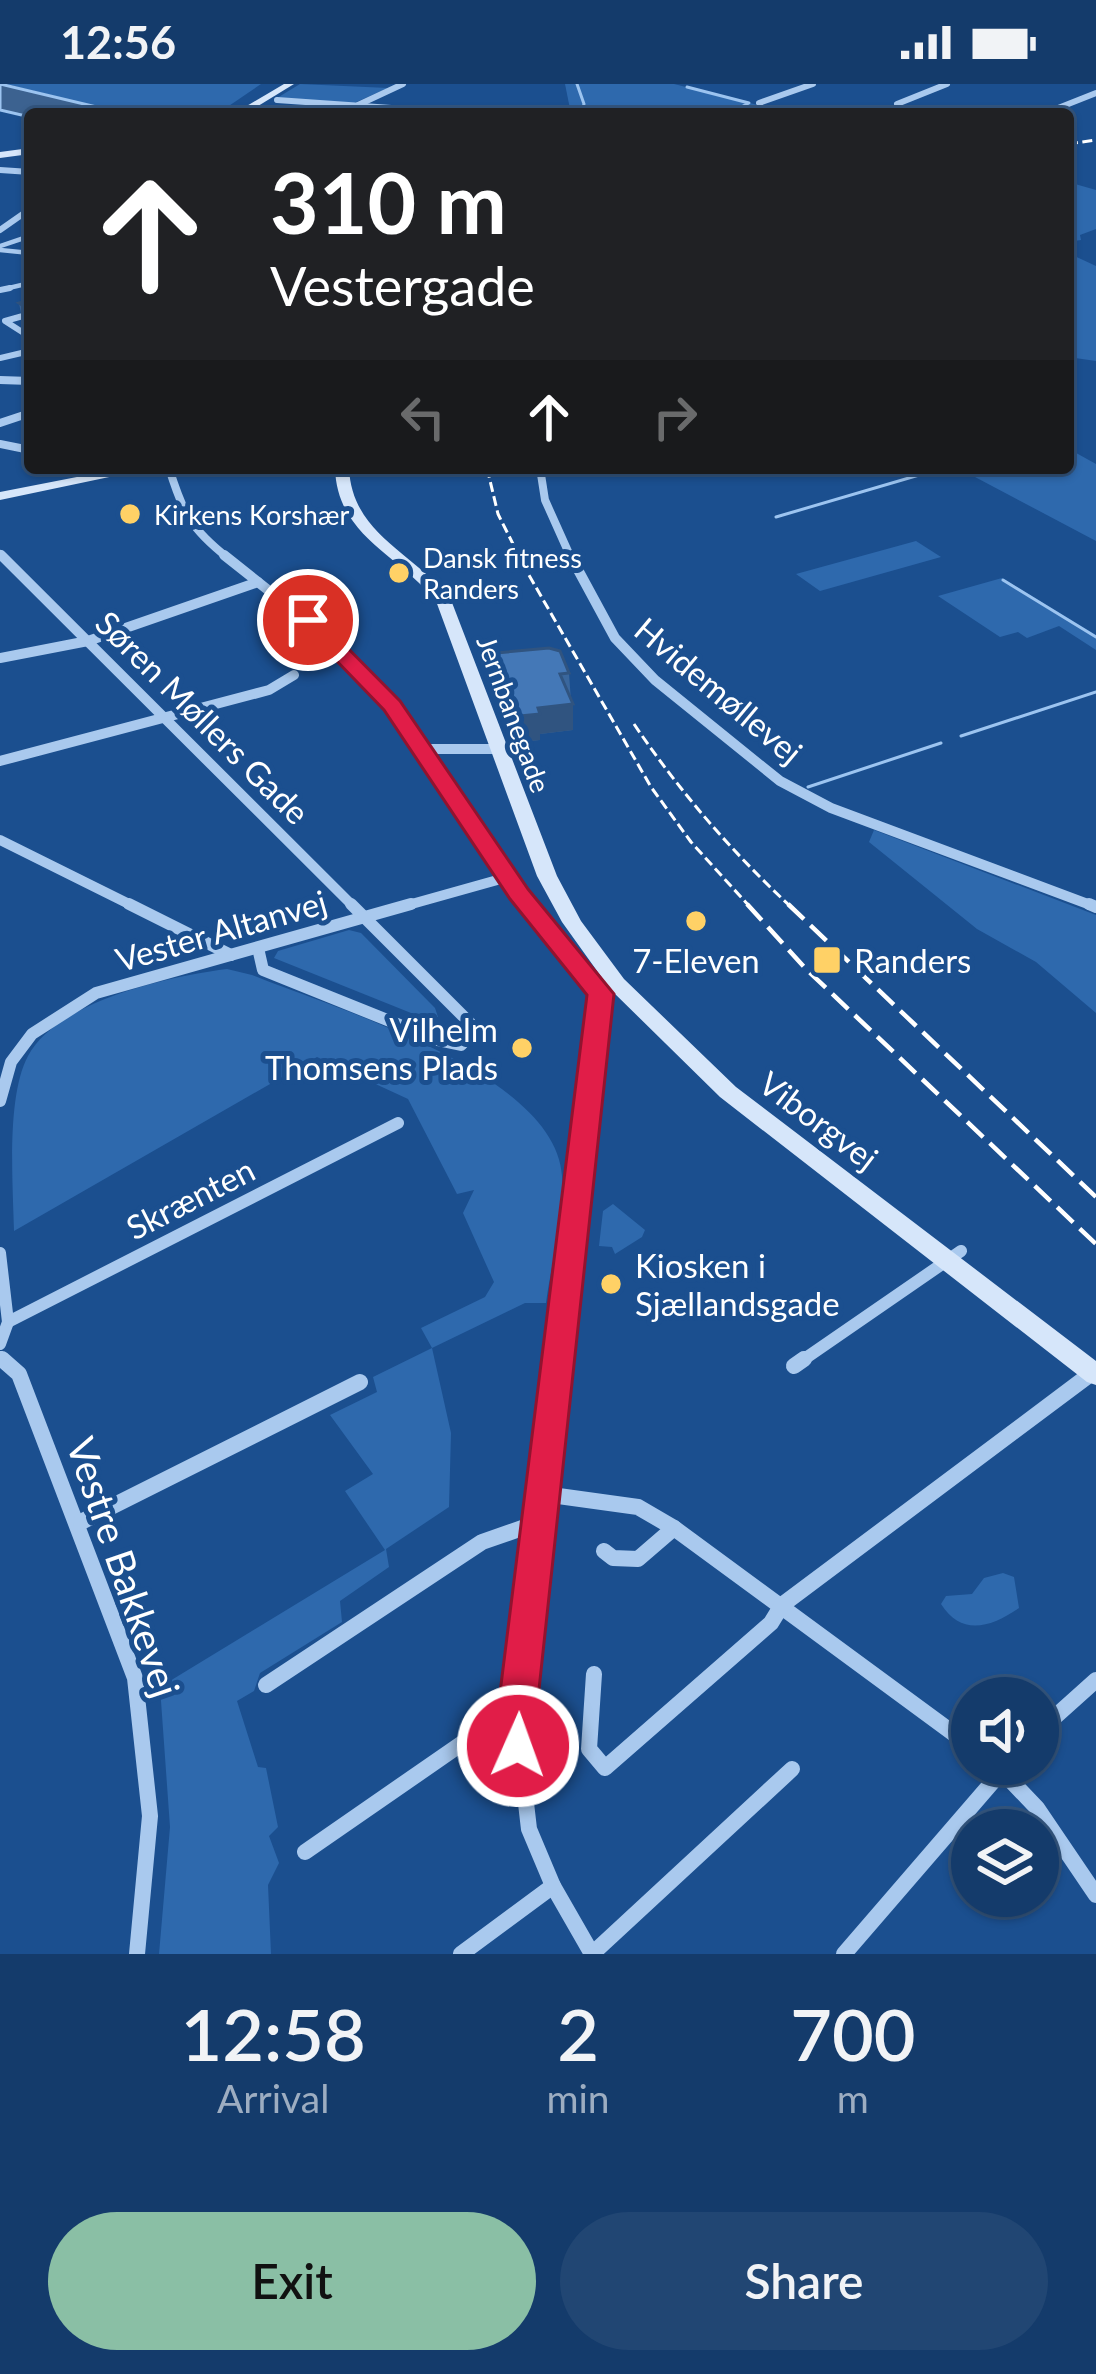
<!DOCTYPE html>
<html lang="en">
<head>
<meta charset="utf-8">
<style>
  :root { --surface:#143b6b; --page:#214673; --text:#f1f3f6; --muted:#9dadc1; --line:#33557e; --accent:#8abfa5 }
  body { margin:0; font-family:Lato,sans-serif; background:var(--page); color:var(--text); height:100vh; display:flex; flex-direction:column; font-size:45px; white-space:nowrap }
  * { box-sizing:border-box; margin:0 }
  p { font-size:39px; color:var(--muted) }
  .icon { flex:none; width:66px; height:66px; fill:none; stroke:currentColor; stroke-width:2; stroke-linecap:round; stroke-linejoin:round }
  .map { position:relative; height:1870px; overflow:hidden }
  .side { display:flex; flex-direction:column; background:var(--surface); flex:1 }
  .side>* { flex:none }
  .hud { position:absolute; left:24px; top:24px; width:1050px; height:366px; border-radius:12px; box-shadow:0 3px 9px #0004,0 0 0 3px var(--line); background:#202124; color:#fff; overflow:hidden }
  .buttons { position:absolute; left:951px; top:1593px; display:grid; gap:24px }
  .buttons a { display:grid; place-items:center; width:108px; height:108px; border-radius:50%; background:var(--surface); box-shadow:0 3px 9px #0004,0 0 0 3px var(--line); font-size:60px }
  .pin { position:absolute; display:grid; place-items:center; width:102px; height:102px; color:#fff; margin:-51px; border:6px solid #fff; border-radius:50%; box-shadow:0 3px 12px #0007 }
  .me { position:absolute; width:132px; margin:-66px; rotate:2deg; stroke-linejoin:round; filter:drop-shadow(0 0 9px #0008) }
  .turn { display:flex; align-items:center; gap:42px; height:252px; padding:0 48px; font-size:54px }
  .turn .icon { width:156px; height:156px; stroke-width:2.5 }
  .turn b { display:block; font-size:84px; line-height:102px }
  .lanes { display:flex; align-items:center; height:114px; padding:0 48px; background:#0003; justify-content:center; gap:60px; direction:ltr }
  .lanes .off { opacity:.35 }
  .eta { display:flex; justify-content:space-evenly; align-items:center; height:204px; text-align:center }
  .eta b { font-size:72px; font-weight:600; line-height:84px }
  .action { display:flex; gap:24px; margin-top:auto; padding:24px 48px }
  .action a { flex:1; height:138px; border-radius:72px; background:var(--accent); color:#111; font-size:48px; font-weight:600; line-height:138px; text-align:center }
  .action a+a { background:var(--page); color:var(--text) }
  .status { display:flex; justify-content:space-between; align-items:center; height:84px; padding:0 60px; background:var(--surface); direction:ltr }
  .status svg { height:33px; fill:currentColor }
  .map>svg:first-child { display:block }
  .green { fill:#2e69ad }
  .water { fill:#3c6290; stroke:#9cc4f0; stroke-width:3 }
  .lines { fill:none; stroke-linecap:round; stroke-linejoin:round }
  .stream { stroke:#9cc4f0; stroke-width:3 }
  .pedestrian-far1 { stroke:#a9c9ee; stroke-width:4.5 }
  .pedestrian { stroke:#a9c9ee; stroke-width:6 }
  .minor-far4 { stroke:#a9c9ee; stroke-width:6 }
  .minor-far3 { stroke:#a9c9ee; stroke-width:8 }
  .minor-far2 { stroke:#a9c9ee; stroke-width:10 }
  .minor-far1 { stroke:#a9c9ee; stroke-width:12 }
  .minor { stroke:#a9c9ee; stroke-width:16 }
  .secondary { fill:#d6e6fa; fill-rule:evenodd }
  .rail-far1 { stroke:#fff; stroke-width:3; stroke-dasharray:10 4.5; stroke-linecap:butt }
  .rail { stroke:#fff; stroke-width:4.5; stroke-dasharray:22 9; stroke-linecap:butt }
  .wall { fill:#3a679d }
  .shaded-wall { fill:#305480 }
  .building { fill:#4478b7; stroke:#305480; stroke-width:3 }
  .route { fill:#e11d48; stroke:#92132f; stroke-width:3 }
  .poi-dot { fill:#ffd166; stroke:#1b4f8f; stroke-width:4.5 }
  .labels { text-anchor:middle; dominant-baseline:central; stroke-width:10; stroke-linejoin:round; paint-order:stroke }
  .far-poi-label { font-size:27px; fill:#fff; stroke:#1b4f8f; text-anchor:start }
  .far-street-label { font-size:27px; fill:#fff; stroke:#1b4f8f }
  .street-label { font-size:33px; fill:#fff; stroke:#1b4f8f }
  .poi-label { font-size:33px; fill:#fff; stroke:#1b4f8f; text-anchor:start }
  .near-street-label { font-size:39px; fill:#fff; stroke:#1b4f8f }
</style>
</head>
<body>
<div class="status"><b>12:56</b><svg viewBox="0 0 49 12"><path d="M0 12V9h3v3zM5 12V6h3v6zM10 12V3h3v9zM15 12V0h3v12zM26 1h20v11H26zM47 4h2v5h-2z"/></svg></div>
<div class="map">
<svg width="1096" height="1870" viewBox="0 0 1096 1870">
  <rect width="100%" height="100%" fill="#1b4f8f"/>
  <g class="green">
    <polygon points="6,0 261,0 217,30 127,30"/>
    <polygon points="300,0 388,4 354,19 277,14"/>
    <polygon points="565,0 674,0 794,30 571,30"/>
    <polygon points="1068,98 1096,106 1096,145 1080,151 1081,156 1068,158"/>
    <polygon points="1068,169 1096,182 1096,277 1068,273"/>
    <polygon points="1069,365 1096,380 1096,457 958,384 1068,384"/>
    <polygon points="916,457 941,473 820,507 796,490"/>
    <polygon points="1002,494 1096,551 1096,566 1059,542 1027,554 1018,548 1000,553 938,512"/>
    <polygon points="874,746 1096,831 1096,929 1036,878 977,845 869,758"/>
    <polygon points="349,846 361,849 435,924 438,933 426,935 274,874 278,867"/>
    <path d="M227 885 252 891C333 924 556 989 562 1092 565 1132 551 1180 546 1219H525L432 1264 451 1349 449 1423 386 1465 389 1483 340 1517 342 1538 260 1589 254 1607 237 1617 258 1683 266 1684 278 1743 269 1752 279 1779 268 1801 271 1870H159L170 1743 160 1603 385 1466 345 1407 373 1390 330 1331 377 1308 373 1293 432 1264 421 1244 485 1213 494 1198 463 1129 474 1106 457 1110 408 1015 317 973 14 1147C13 1100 6 1013 28 972 57 917 170 892 227 885Z"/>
    <polygon points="613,1120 645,1146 642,1153 615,1170 612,1163 599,1162 603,1127"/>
    <path d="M1003 1489 1014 1493 1019 1524C990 1544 961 1552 941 1520L946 1512 972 1510 984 1494Z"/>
  </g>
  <polygon class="water" points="0,0 126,30 30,33 0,26"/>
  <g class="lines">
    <g class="stream">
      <polyline points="577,0 584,20 581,30"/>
      <polyline points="687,3 749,19 743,22"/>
      <polyline points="722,30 728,28"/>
      <polyline points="776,433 943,384"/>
      <polyline points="1003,496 1096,553"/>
      <polyline points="961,652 1096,608"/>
      <polyline points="808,703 941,659"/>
    </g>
    <g class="pedestrian-far1">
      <polyline points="0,162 30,152"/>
      <polyline points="0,166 30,169"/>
      <polyline points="0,206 30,199"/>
    </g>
    <g class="pedestrian">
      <polyline points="0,206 10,204"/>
      <polyline points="30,230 5,237 30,253"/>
      <polyline points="0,274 30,267"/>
    </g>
    <g class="minor-far4">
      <polyline points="277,16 434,27"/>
      <polyline points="759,19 813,0"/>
      <polyline points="897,20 947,0"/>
      <polyline points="358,21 403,0"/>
      <polyline points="1043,30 1096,9"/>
      <polyline points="0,86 30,88"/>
      <polyline points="0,146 30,125"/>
    </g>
    <g class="minor-far3">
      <polyline points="0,296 30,297"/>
      <polyline points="0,339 30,329"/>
      <polyline points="0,360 30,366"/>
      <path d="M169 384C183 429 190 444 228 474"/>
      <polyline points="540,384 545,416 571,474"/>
      <polyline points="0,470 4,474"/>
    </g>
    <g class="minor-far2">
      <polyline points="1,471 354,823"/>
      <polyline points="224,471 331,556 392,622 530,823"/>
      <polyline points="570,471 615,554 655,596 780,697 831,724 1096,823"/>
      <polyline points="0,574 88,557 258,498"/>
      <polyline points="422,665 510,665"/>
      <polyline points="0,677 269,606 294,591"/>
      <polyline points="0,756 135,823"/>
      <polyline points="401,823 508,793"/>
    </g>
    <g class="minor-far1">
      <polyline points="129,820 231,871"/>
      <polyline points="527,820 601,911 558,1278"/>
      <polyline points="1089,820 1096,823"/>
      <polyline points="258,864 263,886 437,956 461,961 472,949 470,939 351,820"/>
      <polyline points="0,1017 11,978 32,950 96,909 411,820"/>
      <polyline points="0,1169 8,1238 0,1260"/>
      <polyline points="8,1238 398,1039"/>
      <polyline points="0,1273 6,1278"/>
      <polyline points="800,1278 961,1167"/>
    </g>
    <g class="minor">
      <polyline points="2,1275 19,1290 135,1594 150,1732 137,1870"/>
      <polyline points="558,1275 516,1633 529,1745 553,1802 592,1870 792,1685"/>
      <polyline points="794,1282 804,1275"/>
      <polyline points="544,1410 638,1423 674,1444 972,1663"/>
      <polyline points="81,1438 360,1298"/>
      <polyline points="604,1467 613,1474 638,1475 674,1444"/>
      <polyline points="594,1590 589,1665 605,1684 771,1539 782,1521 1096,1286"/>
      <polyline points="266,1601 482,1458 542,1437"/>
      <polyline points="1038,1648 1096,1596"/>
      <polyline points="995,1680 1037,1724 1096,1811"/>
      <polyline points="305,1768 474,1651 516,1633"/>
      <polyline points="461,1870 553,1802"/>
      <polyline points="844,1870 1008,1680"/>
    </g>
    <g class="secondary">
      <polygon points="284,0 294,0 245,30 233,30"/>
      <polygon points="30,64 30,70 0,74 0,68"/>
      <polygon points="123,384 152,384 0,416 0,408"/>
      <path d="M335 384H349C352 451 414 468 451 516L557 792 581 837 624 895 736 1003 1096 1277V1301L1087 1298 720 1013 610 905 562 838 537 792 436 517C398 470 337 452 335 384Z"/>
    </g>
    <g class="rail-far1">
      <polyline points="1068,60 1096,56"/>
      <polyline points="487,384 498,430 526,486 651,703 691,758 750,823"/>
      <path d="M634 640C680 708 731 767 791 823"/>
    </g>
    <g class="rail">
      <polyline points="747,820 806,885 1096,1160"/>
      <polyline points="788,820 1096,1113"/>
    </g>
  </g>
  <g class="wall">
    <polygon points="30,216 30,244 23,240 19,219"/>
    <polygon points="496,569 569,589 573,646 540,650 540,656 520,658 496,594"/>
  </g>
  <polygon class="shaded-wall" points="573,620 573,646 540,650 540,656 520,658 520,632 538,624"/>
  <g class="building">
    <polygon points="30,216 30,226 19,219"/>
    <polygon points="549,564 560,567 569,589 560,590 573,620 538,624 540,630 520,632 496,569"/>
  </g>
  <polygon class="route" points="308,529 315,531 400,617 528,805 614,910 536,1633 538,1662 532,1675 518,1680 504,1675 497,1633 587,911 510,815 384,626 301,540 301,531"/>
  <g class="poi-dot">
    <circle cx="130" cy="430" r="12"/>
    <circle cx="399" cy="489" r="12"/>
    <circle cx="696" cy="837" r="12"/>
    <rect x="812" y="861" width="30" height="30" rx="6"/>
    <circle cx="522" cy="964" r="12"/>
    <circle cx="611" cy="1200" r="12"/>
  </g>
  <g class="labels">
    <g class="far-poi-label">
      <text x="154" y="430">Kirkens Korshær</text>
      <text x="423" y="473">Dansk fitness<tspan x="423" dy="31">Randers</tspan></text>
    </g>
    <g class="far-street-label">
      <text transform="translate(514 630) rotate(70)">Jernbanegade</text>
    </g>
    <g class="street-label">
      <text transform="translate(719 606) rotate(40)">Hvidemøllevej</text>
      <text transform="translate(203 633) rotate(45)">Søren Møllers Gade</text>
      <text transform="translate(221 846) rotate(-16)">Vester Altanvej</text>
      <text transform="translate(819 1036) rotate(37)">Viborgvej</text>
      <text transform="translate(190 1114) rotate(-27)">Skrænten</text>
    </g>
    <g class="poi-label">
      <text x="696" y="876" text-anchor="middle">7-Eleven</text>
      <text x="854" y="876">Randers</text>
      <text x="498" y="945" text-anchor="end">Vilhelm<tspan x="498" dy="38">Thomsens Plads</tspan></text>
      <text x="635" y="1181">Kiosken i<tspan x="635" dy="38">Sjællandsgade</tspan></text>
    </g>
    <g class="near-street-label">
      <text transform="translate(124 1483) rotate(71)">Vestre Bakkevej</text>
    </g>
  </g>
</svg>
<div class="buttons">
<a><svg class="icon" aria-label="sound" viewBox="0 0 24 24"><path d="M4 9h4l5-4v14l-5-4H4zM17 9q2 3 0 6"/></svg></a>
<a><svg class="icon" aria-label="layers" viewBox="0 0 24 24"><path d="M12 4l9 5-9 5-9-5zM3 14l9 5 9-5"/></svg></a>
</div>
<div class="pin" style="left:308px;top:536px;background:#d93025"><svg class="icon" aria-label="arrive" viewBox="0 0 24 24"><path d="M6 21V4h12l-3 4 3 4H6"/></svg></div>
<svg class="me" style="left:518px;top:1662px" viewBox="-20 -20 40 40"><circle r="17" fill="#e11d48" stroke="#fff" stroke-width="3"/><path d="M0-11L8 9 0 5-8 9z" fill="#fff"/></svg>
<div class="hud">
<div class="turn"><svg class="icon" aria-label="ahead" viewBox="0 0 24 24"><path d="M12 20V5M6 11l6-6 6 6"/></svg><div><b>310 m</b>Vestergade</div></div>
<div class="lanes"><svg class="icon off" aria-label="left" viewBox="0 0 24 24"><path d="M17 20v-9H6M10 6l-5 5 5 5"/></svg><svg class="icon" aria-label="ahead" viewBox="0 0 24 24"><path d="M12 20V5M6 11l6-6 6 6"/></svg><svg class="icon off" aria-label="right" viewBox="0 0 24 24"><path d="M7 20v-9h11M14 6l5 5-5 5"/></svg></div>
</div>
</div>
<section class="side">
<div class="eta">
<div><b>12:58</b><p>Arrival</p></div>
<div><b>2</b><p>min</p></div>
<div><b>700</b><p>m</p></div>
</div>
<div class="action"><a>Exit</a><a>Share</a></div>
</section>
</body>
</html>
